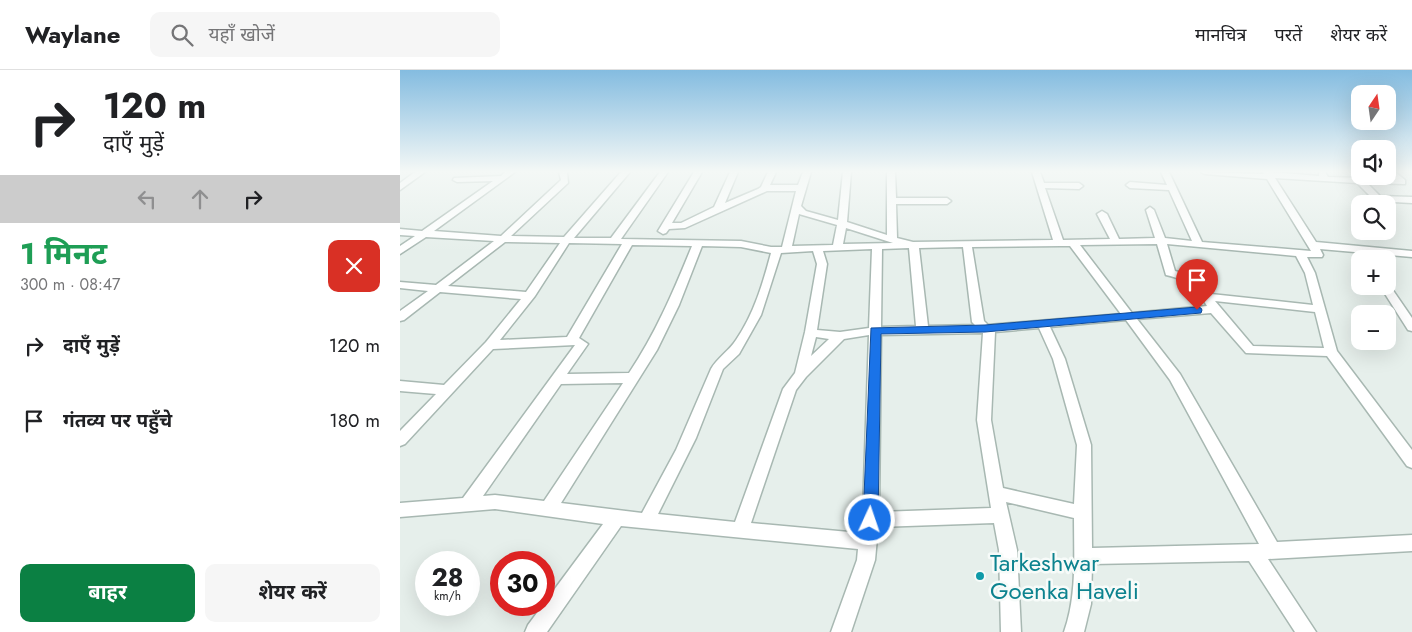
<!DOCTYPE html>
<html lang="hi">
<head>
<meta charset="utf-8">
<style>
  :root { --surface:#fff; --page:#f6f6f6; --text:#202124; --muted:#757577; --line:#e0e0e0; --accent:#0b8043 }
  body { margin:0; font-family:Jost,"Noto Sans Devanagari",sans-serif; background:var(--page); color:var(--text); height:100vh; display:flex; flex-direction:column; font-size:19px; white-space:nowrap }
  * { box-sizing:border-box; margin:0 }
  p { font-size:16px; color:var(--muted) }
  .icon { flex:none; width:28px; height:28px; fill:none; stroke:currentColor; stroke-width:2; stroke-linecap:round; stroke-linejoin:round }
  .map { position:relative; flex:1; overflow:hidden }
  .side { display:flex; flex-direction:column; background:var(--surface); width:400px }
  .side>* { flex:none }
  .hud { background:#fff; color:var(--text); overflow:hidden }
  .needle { width:32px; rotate:13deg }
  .fabs { position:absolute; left:951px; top:15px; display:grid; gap:10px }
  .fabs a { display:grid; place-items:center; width:45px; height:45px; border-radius:10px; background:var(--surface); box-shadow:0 5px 20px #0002; font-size:25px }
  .speed { position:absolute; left:15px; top:481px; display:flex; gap:10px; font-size:25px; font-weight:700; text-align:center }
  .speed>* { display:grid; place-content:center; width:65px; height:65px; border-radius:50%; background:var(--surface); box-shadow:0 5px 20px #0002; line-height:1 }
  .speed small { font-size:12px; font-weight:400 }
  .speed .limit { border:8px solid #d22; background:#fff; color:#111 }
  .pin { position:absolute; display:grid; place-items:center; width:42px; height:42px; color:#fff; margin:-51px -21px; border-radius:50% 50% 50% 0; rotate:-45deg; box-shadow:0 0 5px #0007 }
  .pin .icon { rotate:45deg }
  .me { position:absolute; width:55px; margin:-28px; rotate:3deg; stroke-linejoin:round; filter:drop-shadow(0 0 4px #0008) }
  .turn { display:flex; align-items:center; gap:18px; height:105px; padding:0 20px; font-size:22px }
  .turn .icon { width:65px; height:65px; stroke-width:2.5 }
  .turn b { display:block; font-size:35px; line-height:42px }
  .lanes { display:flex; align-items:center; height:48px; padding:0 20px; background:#0003; justify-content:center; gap:25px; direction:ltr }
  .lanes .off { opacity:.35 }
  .round { display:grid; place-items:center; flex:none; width:52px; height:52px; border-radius:10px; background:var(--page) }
  .summary { display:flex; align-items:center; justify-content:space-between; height:85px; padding:0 20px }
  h1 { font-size:30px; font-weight:700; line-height:38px; color:#1e9e55 }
  .cta { display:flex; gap:10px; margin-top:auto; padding:10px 20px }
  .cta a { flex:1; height:58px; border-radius:10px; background:var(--accent); color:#fff; font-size:20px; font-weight:700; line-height:58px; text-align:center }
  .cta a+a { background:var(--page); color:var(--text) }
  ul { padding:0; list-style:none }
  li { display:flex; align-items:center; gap:15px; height:75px; padding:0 20px }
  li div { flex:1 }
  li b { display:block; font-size:19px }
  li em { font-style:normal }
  header { display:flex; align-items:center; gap:30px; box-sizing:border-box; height:70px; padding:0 25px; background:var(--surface); border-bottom:1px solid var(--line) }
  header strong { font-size:24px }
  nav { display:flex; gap:28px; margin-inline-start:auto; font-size:18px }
  .search { width:350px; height:45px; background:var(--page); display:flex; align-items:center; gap:12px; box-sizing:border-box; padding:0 18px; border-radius:10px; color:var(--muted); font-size:19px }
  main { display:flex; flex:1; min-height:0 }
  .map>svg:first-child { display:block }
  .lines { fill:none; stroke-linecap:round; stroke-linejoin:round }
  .minor-casing { stroke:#a8b8b2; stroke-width:3 }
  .minor { fill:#fff; fill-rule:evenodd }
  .route { fill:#1a73e8; stroke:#114b97 }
  .culture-dot { fill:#0f9aa8; stroke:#f7fbf9; stroke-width:2 }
  .labels { text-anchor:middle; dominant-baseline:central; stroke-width:5; stroke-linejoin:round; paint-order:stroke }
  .near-culture-label { font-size:24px; fill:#0d838f; stroke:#f7fbf9; text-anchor:start }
</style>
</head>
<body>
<header>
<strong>Waylane</strong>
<div class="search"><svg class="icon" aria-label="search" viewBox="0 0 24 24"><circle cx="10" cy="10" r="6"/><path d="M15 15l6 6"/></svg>यहाँ खोजें</div>
<nav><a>मानचित्र</a><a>परतें</a><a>शेयर करें</a></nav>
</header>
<main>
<section class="side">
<div class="hud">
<div class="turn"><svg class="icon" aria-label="right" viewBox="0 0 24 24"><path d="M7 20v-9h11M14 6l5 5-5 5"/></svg><div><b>120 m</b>दाएँ मुड़ें</div></div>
<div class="lanes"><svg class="icon off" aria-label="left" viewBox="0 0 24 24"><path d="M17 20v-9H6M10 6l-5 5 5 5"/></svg><svg class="icon off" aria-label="ahead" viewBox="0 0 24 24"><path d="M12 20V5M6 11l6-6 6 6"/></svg><svg class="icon" aria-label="right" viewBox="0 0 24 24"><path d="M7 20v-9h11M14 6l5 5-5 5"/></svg></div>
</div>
<div class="summary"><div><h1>1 मिनट</h1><p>300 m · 08:47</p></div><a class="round" style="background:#d93025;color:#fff"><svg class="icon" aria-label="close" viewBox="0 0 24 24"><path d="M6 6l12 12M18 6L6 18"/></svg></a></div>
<ul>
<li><svg class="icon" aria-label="right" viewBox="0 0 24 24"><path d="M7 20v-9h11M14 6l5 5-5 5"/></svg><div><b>दाएँ मुड़ें</b></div><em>120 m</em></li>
<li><svg class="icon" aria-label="arrive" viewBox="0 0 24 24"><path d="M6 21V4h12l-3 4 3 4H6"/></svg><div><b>गंतव्य पर पहुँचे</b></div><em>180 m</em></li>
</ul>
<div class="cta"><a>बाहर</a><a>शेयर करें</a></div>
</section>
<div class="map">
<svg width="1012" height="562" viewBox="0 0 1012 562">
  <rect width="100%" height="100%" fill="#e6efeb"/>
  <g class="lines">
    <g class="minor-casing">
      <g id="minor">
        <polygon points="15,102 25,102 0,120 0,113"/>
        <path d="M105 102H115L34 161 101 166 161 110 159 102H167L168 113 111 166 164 167 221 102H230L174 168H211L260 102H268L221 169 341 171 371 177H382L396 121H367L285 158 269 159 266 163 263 164 258 161 294 102H302L272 153H281L314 137 330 102H338L325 133 358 119 361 117 368 102H376L370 115H398L403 102H411L401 136 406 141 438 150 443 102H451L447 152 487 165V102H495L496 128H547L551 131 547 134H496L497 168 513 172 653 170 632 102H640L644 113H679L683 116 679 119 645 118 663 170 710 169 697 144 702 141 707 144 719 169 755 168 746 140 750 137 754 140 765 168 792 171 769 120 730 118 726 115 730 112 767 115 761 102H769L802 172 911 181 867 109 805 104 801 102 864 104 863 102H871L919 106V102H925L928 107 994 109 988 102H995L1005 110V114L967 113 980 126 1012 127V133L975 131 957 113 875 108 916 172 1012 181V187L920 179 923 185 922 187H907L915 203 937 281 1012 380V398L1007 396 927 286 846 283 811 243 737 249 780 304 877 472 1012 465V481L868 489 916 562H895L849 491 692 494 691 534 684 562H664C677 525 674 487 674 448L606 432 617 480 621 562H601L599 480 594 453 478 457 475 490 451 562H431L457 490 458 479 221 456 147 562H125L128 555 203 454 95 439 0 447V433L63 428 175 275 93 279 5 374 0 376V361L36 324 0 321V311L44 315 86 272 121 229 40 222 4 250 0 251V241L28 221 0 218V212L36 215 94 171 26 167 0 184V176L15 166 0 165V159L22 161 93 111 57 112 53 110 54 108 101 106ZM399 144 437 155 433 175 392 176ZM446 158 493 173 443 174ZM105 172 160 173 126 222 48 216ZM169 173 222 174 167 267 100 270 135 226ZM757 174 766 205C791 211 794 215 807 236L732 243 680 175ZM767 174 896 186 905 203 913 235 811 224 797 207 775 201ZM232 175 292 176C274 220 256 263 229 303L167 304 188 274 179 268ZM302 176 341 177 371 183C363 213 354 244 336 270 329 281 317 288 311 299L276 380 242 443 161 433 257 280 279 235ZM660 176H670L721 244 588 255 584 251 572 177ZM563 177 572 252 575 255 528 256 519 178ZM509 178 516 256 481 257 482 179ZM472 179 469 258 440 262 417 260 427 194 423 181ZM413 181 417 194 405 262 395 303 383 319 335 452 258 444 296 368 323 299 339 284 361 245 381 183ZM815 231 915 242 924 278 853 276ZM726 250 770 310 859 474 692 478 691 375 665 289 650 257ZM639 258 653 289 677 375 674 434 603 418 591 350 595 262ZM583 263 577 350 591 438 479 442 481 265ZM469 265 463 440 460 463 351 453 396 320 406 307 444 269ZM416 267 429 269 411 286ZM223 313 144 431 95 425 83 426 161 314Z"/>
        <polygon points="988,213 1012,248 1012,261 1008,260 980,216 988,216"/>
      </g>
    </g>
    <use href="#minor" class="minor"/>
  </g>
  <linearGradient id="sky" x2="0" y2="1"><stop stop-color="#84bce0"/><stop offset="0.56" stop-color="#f4f8f6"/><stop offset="1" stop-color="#f4f8f6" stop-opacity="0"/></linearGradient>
  <rect width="1012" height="181" fill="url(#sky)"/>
  <polygon class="route" points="797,237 801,238 802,240 801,243 585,262 481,264 478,450 476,454 470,456 465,454 463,450 471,258 585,255"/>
  <circle class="culture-dot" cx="580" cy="506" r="5"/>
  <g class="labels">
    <g class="near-culture-label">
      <text x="590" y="492">Tarkeshwar<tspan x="590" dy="28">Goenka Haveli</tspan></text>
    </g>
  </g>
</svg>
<div class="fabs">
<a><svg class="needle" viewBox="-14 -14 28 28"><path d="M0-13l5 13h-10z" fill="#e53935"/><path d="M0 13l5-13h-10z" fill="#757577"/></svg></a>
<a><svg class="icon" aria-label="sound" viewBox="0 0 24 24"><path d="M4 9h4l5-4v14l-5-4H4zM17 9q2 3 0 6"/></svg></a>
<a><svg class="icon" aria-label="search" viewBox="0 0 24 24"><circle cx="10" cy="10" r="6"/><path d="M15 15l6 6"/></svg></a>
<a>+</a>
<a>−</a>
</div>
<div class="speed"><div>28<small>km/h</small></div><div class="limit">30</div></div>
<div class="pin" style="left:797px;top:240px;background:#d93025"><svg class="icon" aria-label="arrive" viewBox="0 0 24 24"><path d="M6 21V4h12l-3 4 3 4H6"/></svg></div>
<svg class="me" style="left:470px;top:450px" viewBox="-20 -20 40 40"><circle r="17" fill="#1a73e8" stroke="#fff" stroke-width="3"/><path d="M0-11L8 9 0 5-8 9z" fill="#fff"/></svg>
</div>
</main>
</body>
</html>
